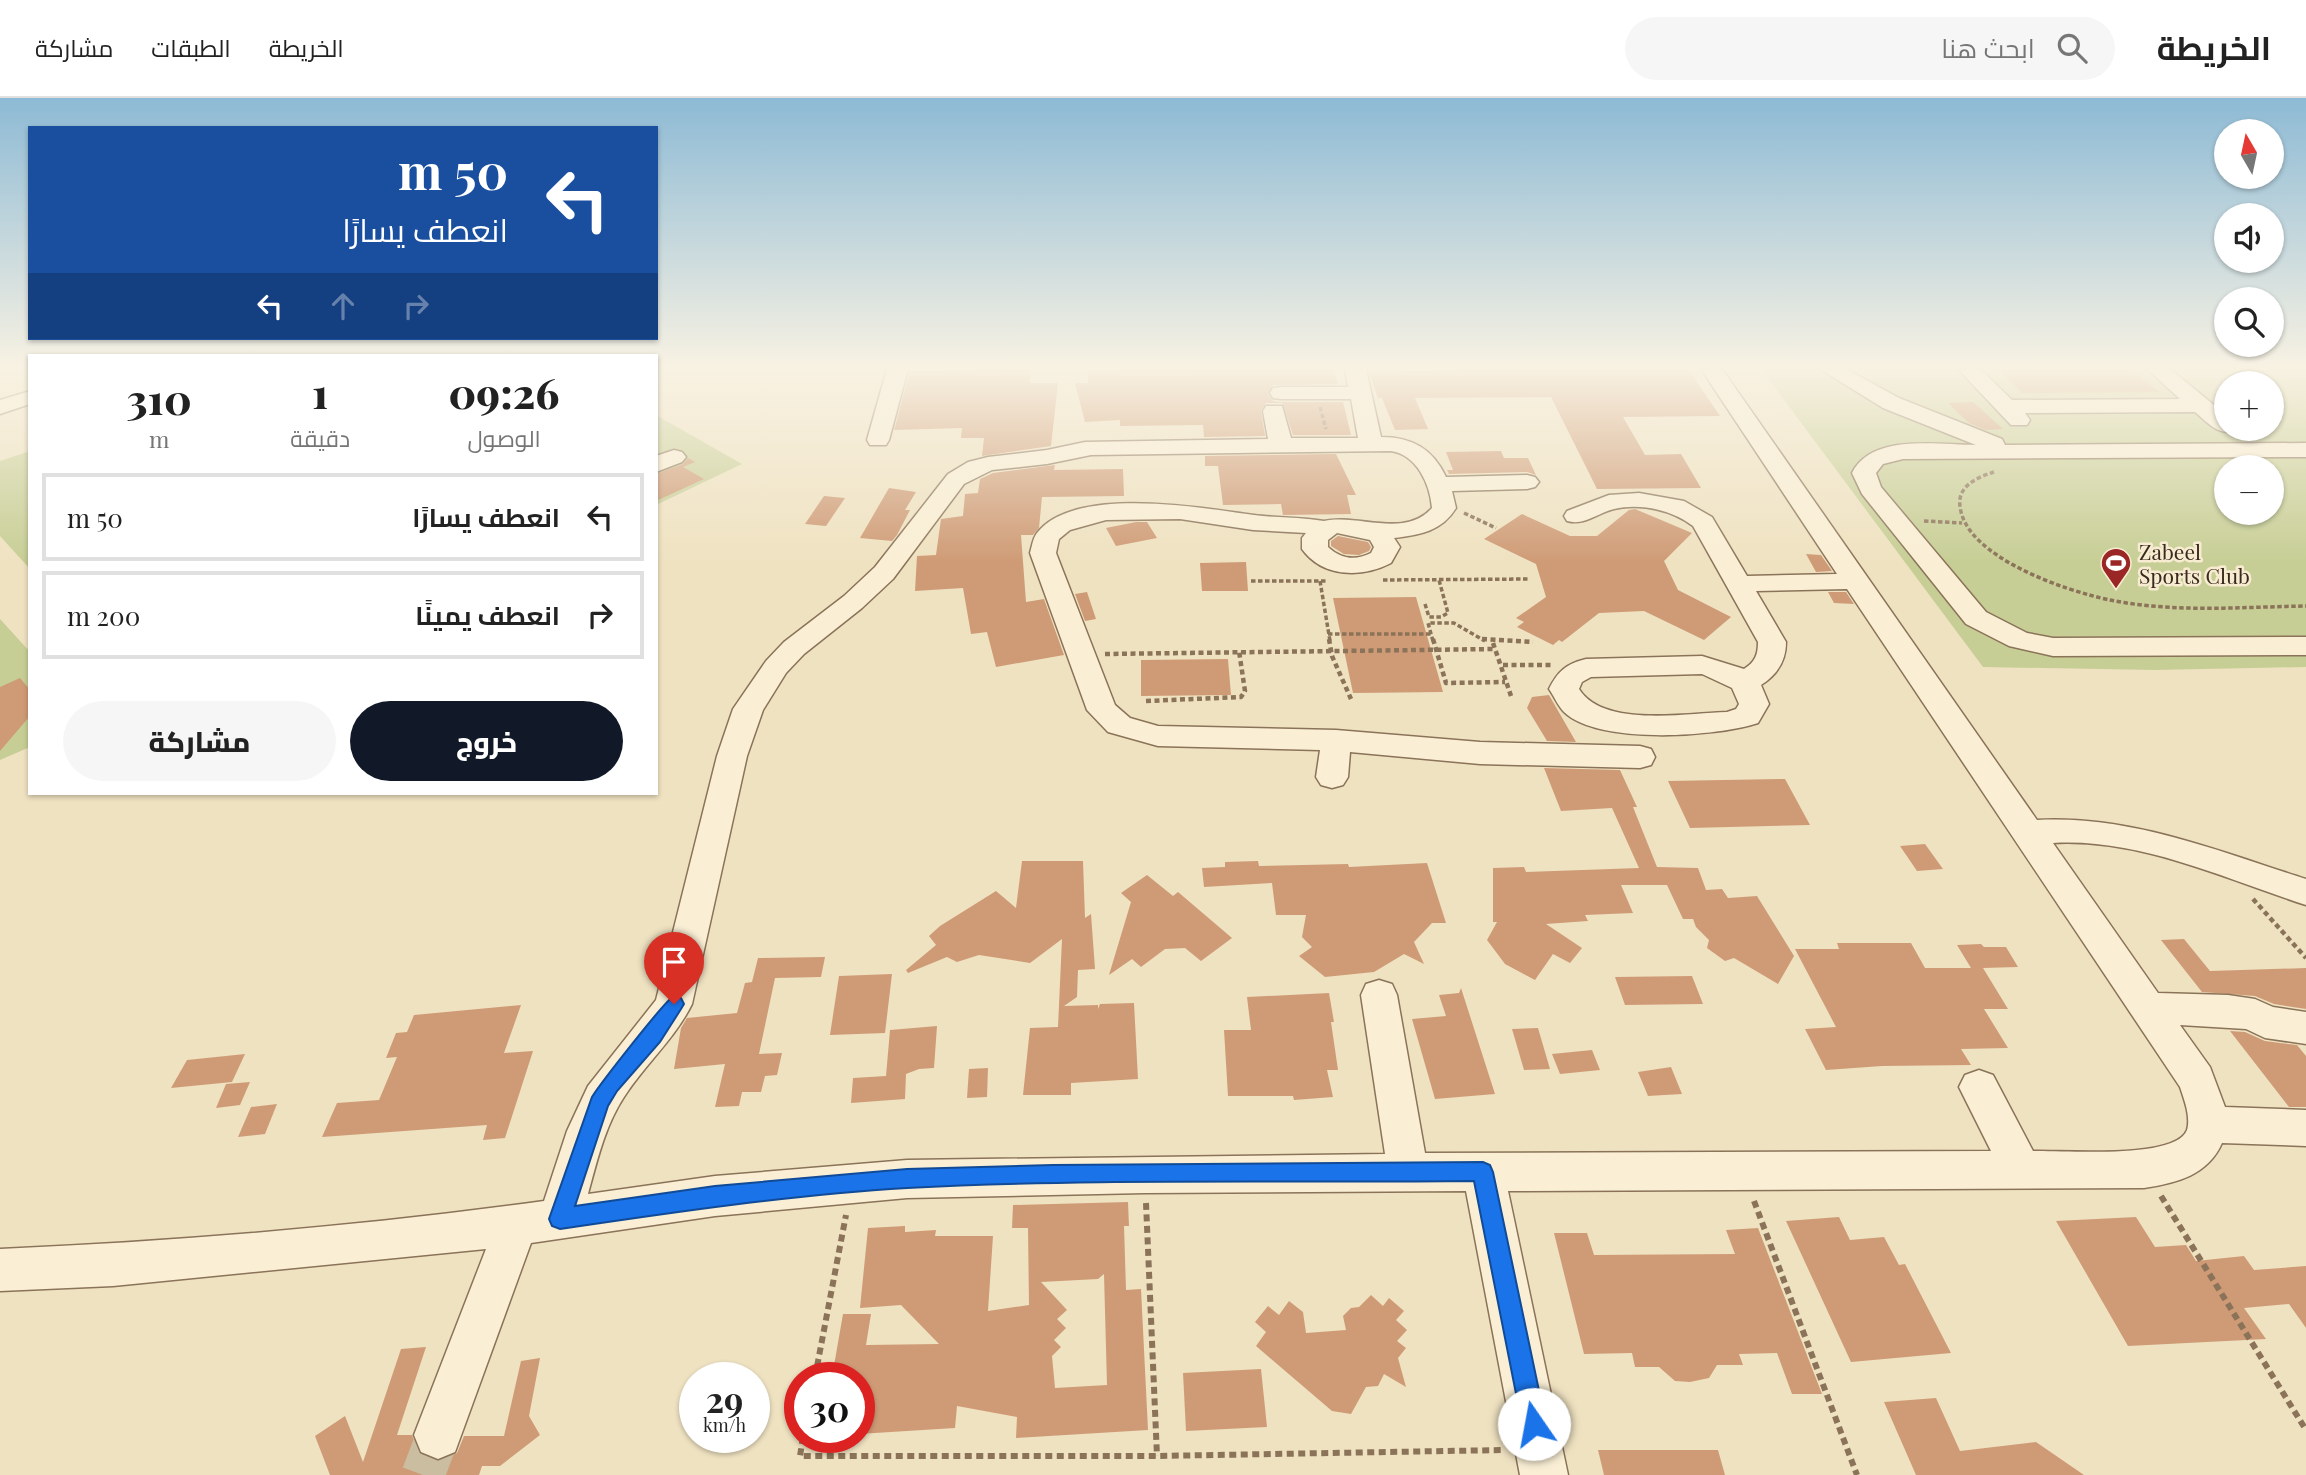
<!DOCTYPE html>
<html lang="ar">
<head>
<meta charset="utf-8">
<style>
  :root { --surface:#fff; --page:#f6f6f6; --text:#222; --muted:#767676; --line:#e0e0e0; --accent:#111827 }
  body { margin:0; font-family:"Playfair Display",Cairo,serif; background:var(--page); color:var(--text); direction:rtl; height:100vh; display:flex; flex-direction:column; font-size:26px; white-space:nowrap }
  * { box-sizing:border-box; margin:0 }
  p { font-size:23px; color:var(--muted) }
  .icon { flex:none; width:38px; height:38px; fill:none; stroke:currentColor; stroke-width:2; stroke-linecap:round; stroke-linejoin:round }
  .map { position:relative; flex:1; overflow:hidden; direction:ltr }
  .panel { position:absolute; left:28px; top:256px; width:630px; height:441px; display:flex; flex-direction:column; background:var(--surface); border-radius:0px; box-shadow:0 2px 5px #0004; direction:rtl }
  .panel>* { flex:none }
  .top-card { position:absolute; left:28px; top:28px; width:630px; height:214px; border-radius:0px; box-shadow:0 2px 5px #0004; direction:rtl; background:#1a4fa0; color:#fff; overflow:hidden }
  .needle { width:46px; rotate:351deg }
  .controls { position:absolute; left:2214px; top:21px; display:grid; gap:14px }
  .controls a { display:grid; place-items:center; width:70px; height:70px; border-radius:50%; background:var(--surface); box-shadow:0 2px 5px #0004; font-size:35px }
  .speed { position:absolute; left:679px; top:1264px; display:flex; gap:14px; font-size:35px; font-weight:700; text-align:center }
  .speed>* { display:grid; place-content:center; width:91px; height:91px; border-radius:50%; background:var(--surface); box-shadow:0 2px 5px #0004; line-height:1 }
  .speed small { font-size:18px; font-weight:400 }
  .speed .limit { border:10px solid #d22; background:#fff; color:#111 }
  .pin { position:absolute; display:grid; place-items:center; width:60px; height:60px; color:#fff; margin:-72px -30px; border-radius:50% 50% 50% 0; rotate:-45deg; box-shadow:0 0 7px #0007 }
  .pin .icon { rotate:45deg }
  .me { position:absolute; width:77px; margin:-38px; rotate:348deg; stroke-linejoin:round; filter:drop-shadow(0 0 5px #0008) }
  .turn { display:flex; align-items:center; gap:24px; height:147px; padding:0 35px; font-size:32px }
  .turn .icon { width:91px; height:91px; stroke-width:2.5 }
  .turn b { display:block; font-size:49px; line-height:60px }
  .lanes { display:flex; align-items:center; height:66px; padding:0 35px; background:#0003; justify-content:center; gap:35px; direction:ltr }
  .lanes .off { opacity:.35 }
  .eta { display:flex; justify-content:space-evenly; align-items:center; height:119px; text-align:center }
  .eta b { font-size:42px; font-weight:800; line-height:49px }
  .cta { display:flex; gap:14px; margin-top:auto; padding:14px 35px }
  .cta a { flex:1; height:80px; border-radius:42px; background:var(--accent); color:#fff; font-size:28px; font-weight:800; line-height:80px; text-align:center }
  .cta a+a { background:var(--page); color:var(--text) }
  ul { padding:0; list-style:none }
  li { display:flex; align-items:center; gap:21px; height:88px; margin:0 14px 10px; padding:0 21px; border:4px solid var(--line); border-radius:0px }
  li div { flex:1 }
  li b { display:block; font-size:26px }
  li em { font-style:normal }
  header { display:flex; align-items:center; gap:42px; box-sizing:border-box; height:98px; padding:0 35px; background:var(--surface); border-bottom:2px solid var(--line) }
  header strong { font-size:33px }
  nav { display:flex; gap:38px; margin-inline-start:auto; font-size:24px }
  .search { width:490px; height:63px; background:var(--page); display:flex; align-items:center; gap:18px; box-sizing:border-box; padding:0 24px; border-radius:38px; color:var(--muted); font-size:26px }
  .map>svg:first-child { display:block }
  .green { fill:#c7ce95; fill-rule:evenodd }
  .building { fill:#cf9b76; fill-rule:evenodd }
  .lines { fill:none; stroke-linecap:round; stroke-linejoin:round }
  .minor-tunnel { stroke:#cbbda0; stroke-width:43; stroke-dasharray:43 21; stroke-linecap:butt }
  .minor-casing { stroke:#8a7358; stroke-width:3 }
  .path-far2 { stroke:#8a7358; stroke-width:3.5; stroke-dasharray:4.5 2.5; stroke-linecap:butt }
  .path-far1 { stroke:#8a7358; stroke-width:4.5; stroke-dasharray:5 3.5; stroke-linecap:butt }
  .path { stroke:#8a7358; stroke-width:6; stroke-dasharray:7 4.5; stroke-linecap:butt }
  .minor { fill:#faefd5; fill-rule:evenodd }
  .route { fill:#1a73e8; stroke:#114b97; stroke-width:2 }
  .labels { text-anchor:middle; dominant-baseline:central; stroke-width:5; stroke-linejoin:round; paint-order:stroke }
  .poi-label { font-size:21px; fill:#392a1d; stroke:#f7ecd1; text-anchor:start }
</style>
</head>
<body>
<header>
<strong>الخريطة</strong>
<div class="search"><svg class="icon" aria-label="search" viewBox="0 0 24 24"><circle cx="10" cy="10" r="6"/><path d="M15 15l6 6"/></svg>ابحث هنا</div>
<nav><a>الخريطة</a><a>الطبقات</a><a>مشاركة</a></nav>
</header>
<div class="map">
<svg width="2306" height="1377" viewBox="0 0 2306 1377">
  <rect width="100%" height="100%" fill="#efe2c1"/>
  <g class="green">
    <path d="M1761 271H2306V569L2155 572 1983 569ZM2226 285H2272V331H2226ZM2226 369H2272V415H2226Z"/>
    <polygon points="656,317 742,366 656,407"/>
    <polygon points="30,353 30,471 0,438 0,363"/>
    <polygon points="0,521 30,554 30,649 0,662"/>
  </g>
  <g class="building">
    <polygon points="1031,271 1030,285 1058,285 1051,348 982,358 984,340 961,340 962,330 894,332 910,273"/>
    <polygon points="1334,271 1338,286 1273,287 1268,296 1273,303 1281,304 1343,304 1351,337 1293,337 1282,305 1266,305 1261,312 1265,338 1204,339 1203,327 1120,328 1120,322 1085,324 1075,285 1088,285 1088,272"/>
    <polygon points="1491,271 1688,271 1720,318 1623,319 1645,357 1681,356 1701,390 1597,391 1551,299 1415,300 1428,331 1395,332 1382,300 1378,300 1369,274"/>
    <polygon points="1998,271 2131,271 2159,294 2022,295"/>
    <polygon points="1973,304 2003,331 1986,332 1969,325 1948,305"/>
    <polygon points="1501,353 1504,360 1528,360 1536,377 1527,374 1449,376 1447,372 1453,372 1446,354"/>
    <polygon points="1336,356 1356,397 1347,397 1351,416 1283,417 1281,406 1223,407 1218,368 1205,368 1205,358"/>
    <polygon points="688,360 695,364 683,369 704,381 656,403 656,376 683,366"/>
    <polygon points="1055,367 1054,372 1123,371 1124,398 1042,399 1039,430 1033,437 1021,437 1026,504 1044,501 1064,557 996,569 987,534 971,536 963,490 915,493 917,458 936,457 941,421 963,418 965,396 978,395 980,381 993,375"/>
    <polygon points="889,390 916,394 905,412 910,412 897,437 892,443 860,440"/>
    <polygon points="824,398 845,400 826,428 805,426"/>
    <polygon points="1635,411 1692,435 1664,463 1678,492 1731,519 1704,542 1644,513 1599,515 1562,544 1559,542 1553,547 1517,529 1524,524 1516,520 1546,499 1536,466 1484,441 1522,416 1570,438 1597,438 1629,412"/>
    <polygon points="1136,424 1147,424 1157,440 1116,448 1106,430"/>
    <polygon points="1338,438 1368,444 1371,449 1369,453 1359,457 1344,456 1331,448 1331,443"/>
    <polygon points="1806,456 1821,457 1832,473 1816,474"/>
    <polygon points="1246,464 1248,493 1202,493 1200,465"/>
    <polygon points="1087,494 1096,521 1085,523 1075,496"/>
    <polygon points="1828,494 1846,494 1854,506 1834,505"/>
    <polygon points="1416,499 1443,594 1353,595 1333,500"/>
    <polygon points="1228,561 1231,597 1141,598 1141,562"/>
    <polygon points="20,580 30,592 30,618 0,653 0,589"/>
    <polygon points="1549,597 1576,644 1547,643 1527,610 1532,599"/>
    <polygon points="1544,670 1620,672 1637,709 1633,709 1657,769 1698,770 1706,792 1722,791 1728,800 1757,798 1794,858 1778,886 1734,860 1725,863 1707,850 1709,842 1696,829 1693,821 1683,821 1667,787 1621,787 1633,815 1585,817 1588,823 1546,826 1582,850 1570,865 1553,856 1535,882 1505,866 1487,842 1497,824 1493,824 1493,770 1524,769 1526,774 1639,770 1612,710 1561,713"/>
    <polygon points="1785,681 1810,727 1690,730 1668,683"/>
    <polygon points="1925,746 1943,771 1917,773 1900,748"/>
    <polygon points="1022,763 1083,763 1085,820 1091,816 1095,871 1078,872 1077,899 1064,908 1098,907 1098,911 1100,906 1134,905 1138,981 1071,985 1071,997 1023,997 1030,930 1058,929 1062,841 1030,865 979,857 957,864 947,859 908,875 906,872 936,847 929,838 940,828 996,793 1016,810"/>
    <polygon points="1258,763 1259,768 1348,766 1349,769 1427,765 1446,825 1432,825 1414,844 1424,866 1404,856 1374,874 1325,879 1299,858 1312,849 1302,839 1306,817 1276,817 1272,785 1204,789 1202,770 1225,769 1225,764"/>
    <polygon points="1147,777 1173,798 1178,794 1232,840 1201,863 1185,850 1165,851 1141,869 1132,861 1109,877 1131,804 1121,795"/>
    <polygon points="2184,841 2210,873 2306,870 2306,911 2274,906 2255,898 2202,894 2161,842"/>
    <polygon points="1837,845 1911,845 1925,870 1971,870 1957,847 1981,846 1984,849 2006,849 2018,869 1983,870 2008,911 1984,911 2008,950 1961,951 1971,967 1882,968 1826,972 1805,931 1836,929 1795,851 1839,851"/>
    <polygon points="825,859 821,879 775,880 759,956 782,955 777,977 765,978 761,994 742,994 739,1008 715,1009 725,966 674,971 681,930 687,920 737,915 745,885 752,884 758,860"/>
    <polygon points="892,876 885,935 830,937 839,878"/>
    <polygon points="1692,878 1703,906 1625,907 1615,879"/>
    <polygon points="1461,890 1495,996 1435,1001 1412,921 1446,918 1439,897 1459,895"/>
    <polygon points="1329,895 1334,924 1331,924 1338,972 1327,972 1333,999 1294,1002 1293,998 1228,998 1224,932 1251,932 1247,899"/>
    <polygon points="521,907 504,955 533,953 505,1040 483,1042 487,1027 322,1039 337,1005 379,1002 397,959 386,960 396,935 407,934 414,917"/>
    <polygon points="937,928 934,970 919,971 906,976 905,1001 851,1005 853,980 886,978 890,932"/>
    <polygon points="1538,930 1550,971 1524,972 1512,931"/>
    <polygon points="2230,933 2245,934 2265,943 2297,947 2306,958 2306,1009 2289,1009"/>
    <polygon points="1592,952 1600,972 1560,976 1552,956"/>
    <polygon points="245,956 232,984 171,990 187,962"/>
    <polygon points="1671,969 1682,996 1648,998 1638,974"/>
    <polygon points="988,970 987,999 967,1000 969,971"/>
    <polygon points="250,984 240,1007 216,1010 226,986"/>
    <polygon points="277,1006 265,1036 238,1039 251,1009"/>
    <path d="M1128 1104 1129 1128H1124L1126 1192 1141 1191 1148 1332 1016 1340 1017 1319 957 1308 955 1330 859 1336V1279H832L843 1216H871L866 1247 939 1246 901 1207 860 1210 868 1130 905 1128V1134L936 1132 935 1138H993L988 1213 1029 1207 1028 1130H1012L1013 1107ZM1104 1176 1107 1287 1055 1290 1052 1258 1061 1249 1054 1242 1066 1230 1057 1221 1067 1212 1041 1184 1098 1181Z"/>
    <polygon points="1839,1119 1850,1142 1884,1139 1899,1167 1905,1166 1951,1255 1851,1264 1786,1123"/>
    <polygon points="2136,1119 2155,1149 2186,1147 2196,1163 2244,1158 2254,1172 2306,1168 2306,1230 2289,1206 2244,1210 2266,1241 2128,1248 2056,1123"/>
    <polygon points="1758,1130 1822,1296 1792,1296 1777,1255 1739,1256 1743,1267 1717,1267 1709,1280 1690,1284 1675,1283 1659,1269 1635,1269 1632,1255 1584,1256 1554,1135 1587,1135 1594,1157 1735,1156 1726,1132"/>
    <polygon points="1371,1197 1383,1208 1389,1200 1404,1213 1396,1222 1407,1232 1397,1243 1406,1250 1398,1260 1406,1289 1384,1276 1378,1288 1366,1289 1351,1316 1332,1313 1256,1248 1266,1234 1255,1224 1268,1208 1279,1217 1289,1203 1303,1214 1306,1235 1346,1232 1343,1218 1351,1210 1359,1209"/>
    <polygon points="426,1249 397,1337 412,1337 420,1356 439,1363 457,1355 464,1338 504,1338 521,1263 540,1260 529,1318 540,1337 500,1368 482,1368 479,1377 330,1377 315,1338 345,1318 363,1364 401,1251"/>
    <polygon points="1261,1271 1267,1329 1186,1333 1183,1275"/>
    <polygon points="1936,1300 1960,1353 2036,1344 2084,1377 1916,1377 1884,1304"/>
    <polygon points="1598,1352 1718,1352 1725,1377 1604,1377"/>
  </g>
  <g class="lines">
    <polyline class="minor-tunnel" points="423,1377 438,1337"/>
    <g class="minor-casing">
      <g id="minor">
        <polygon points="887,271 908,271 889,342 886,347 870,347 867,342"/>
        <path d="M1345 271H1366L1381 339C1412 339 1433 351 1446 379L1527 377 1535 379 1539 384 1535 389 1527 391 1452 393 1456 410C1442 433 1420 437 1394 440L1400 449 1391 465C1362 480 1323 480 1302 451V440L1306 435 1253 432 1180 421 1106 422 1070 432 1059 441 1056 455 1115 607 1130 620 1158 628 1336 632 1480 644 1640 648 1651 651 1655 659 1651 667 1640 670 1480 666 1350 654 1348 679 1343 687 1332 690 1321 687 1316 679 1320 652 1158 648 1108 634 1087 612 1030 455C1032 448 1033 440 1037 435 1074 387 1202 410 1254 417 1278 420 1301 419 1324 423 1358 415 1404 441 1432 410 1430 386 1417 357 1391 353L1091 357 1047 366 992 372 964 386 893 481 862 510 804 556 786 575 763 612 747 658 692 906C675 941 645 966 624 999 605 1028 597 1063 588 1096L715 1078 907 1062 1385 1056 1361 897 1366 886 1379 882 1392 886 1397 897 1425 1055 1991 1053 1959 989 1965 977 1979 972 1993 977 2033 1053C2061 1052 2176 1062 2187 1032 2191 1019 2184 1001 2180 989L1847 491 1756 493 1786 544C1786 563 1777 577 1761 587L1769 606 1758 625C1716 639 1598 647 1564 614 1558 608 1554 598 1549 591 1558 573 1566 566 1586 561L1702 558 1744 571C1755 564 1758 557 1758 544L1693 428C1672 412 1641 405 1614 411 1597 415 1585 428 1567 423L1564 418 1567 413 1609 397 1639 395 1684 403 1712 419 1747 478 1837 476 1701 271H1722L2037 722C2130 717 2218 753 2306 781V807C2225 781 2140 740 2053 745L2158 895 2228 897 2255 901 2273 909 2306 914V946L2265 940 2246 931 2180 927 2210 969 2225 1009 2306 1012V1048L2222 1045C2208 1077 2177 1085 2144 1090L1508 1093 1568 1377H1520L1466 1093 1145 1095 907 1100 715 1118 531 1145 455 1354 438 1361 421 1354 414 1337 486 1151 113 1188 0 1193V1151C181 1143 364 1128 544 1103L567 1033 588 988 656 902 717 658 733 611 766 563 784 544 844 498 875 469 948 376 968 364 988 359 1047 352 1085 344 1268 341 1263 313 1266 308H1282L1291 340H1358L1351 301H1281L1273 300 1270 295 1273 290 1281 289H1348ZM1337 435 1370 442 1374 449 1371 455C1355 463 1341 461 1328 449V442ZM1702 576 1732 590 1739 606 1736 611 1727 614C1687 615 1603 630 1579 591L1582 584 1591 579Z"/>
        <path d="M1820 271H1846L1899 300 2002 341 2005 347 2306 345V359L1903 361 1883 366 1876 375 1881 389 1986 514 2027 535 2053 540 2306 539V557L2053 558 2009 548 1966 526 1862 396 1852 375C1872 335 1938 347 1976 347L1883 310Z"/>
        <path d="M1958 271H1980L2012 302 2180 301 2147 271H2170L2226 317V331H2235C2220 340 2207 324 2195 314L2025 315 2030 322 2027 327H2011Z"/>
        <polygon points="30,293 30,306 0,316 0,302"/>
        <polygon points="674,352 682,354 686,359 682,364 656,374 656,358"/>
      </g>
    </g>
    <g class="path-far2">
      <polyline points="1320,309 1326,331"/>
      <path d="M1994 374C1978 379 1957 388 1960 408 1965 459 2066 493 2110 502 2174 515 2241 509 2306 508"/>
      <polyline points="1464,415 1496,430"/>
      <polyline points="1924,423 1962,425"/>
      <polyline points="1383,482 1529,481"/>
      <polyline points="1251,483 1326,483"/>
      <polyline points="1320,483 1330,543"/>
      <polyline points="1425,506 1429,519 1441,519 1448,515 1439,482"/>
      <polyline points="1328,536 1432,536"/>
      <polyline points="1433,543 1428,525 1454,525 1485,543"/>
    </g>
    <g class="path-far1">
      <polyline points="1329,541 1332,558 1351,601"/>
      <polyline points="1433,541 1446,585 1505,584"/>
      <polyline points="1482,541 1533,544"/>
      <polyline points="1493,545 1511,598"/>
      <polyline points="1105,556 1496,551"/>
      <polyline points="1503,567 1551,567"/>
      <polyline points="1146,603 1241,599 1245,593 1239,553"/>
      <polyline points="2253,801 2306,860"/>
    </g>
    <g class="path">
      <polyline points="2161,1098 2306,1332"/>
      <polyline points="1754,1103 1857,1377"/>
      <polyline points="1146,1105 1157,1358"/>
      <polyline points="815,1279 846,1117"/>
      <polyline points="803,1339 800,1358 1157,1358 1504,1352"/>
    </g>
    <use href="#minor" class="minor"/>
  </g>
  <linearGradient id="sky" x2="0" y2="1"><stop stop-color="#8dbad5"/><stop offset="0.58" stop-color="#f8f2e3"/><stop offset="1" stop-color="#f8f2e3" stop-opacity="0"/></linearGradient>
  <rect width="2306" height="464" fill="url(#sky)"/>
  <path class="route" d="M674 898 681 900 684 906 681 911 660 944 617 993 608 1008 575 1108 715 1088 907 1071 1053 1067 1483 1064 1490 1067 1493 1074 1546 1326 1543 1335 1534 1339 1526 1335 1522 1326 1474 1083C1286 1085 1096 1080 907 1090 791 1097 675 1114 560 1131L552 1128 549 1121 592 999C600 986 667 900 674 898Z"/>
  <defs>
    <g id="stadium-pin" transform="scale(1.575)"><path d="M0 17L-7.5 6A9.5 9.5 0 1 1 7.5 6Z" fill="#9b2626" stroke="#f7ecd1"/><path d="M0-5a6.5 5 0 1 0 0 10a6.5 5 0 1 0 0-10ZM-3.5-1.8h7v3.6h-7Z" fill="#fff"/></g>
  </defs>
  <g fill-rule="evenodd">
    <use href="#stadium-pin" x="2116" y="465"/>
  </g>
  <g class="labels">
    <g class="poi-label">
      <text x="2139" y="453">Zabeel<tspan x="2139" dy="24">Sports Club</tspan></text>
    </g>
  </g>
</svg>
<div class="controls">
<a><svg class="needle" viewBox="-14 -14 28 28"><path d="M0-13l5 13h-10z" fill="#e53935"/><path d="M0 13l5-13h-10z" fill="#767676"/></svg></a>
<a><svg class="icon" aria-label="sound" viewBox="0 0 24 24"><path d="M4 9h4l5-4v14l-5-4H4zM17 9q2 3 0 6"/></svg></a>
<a><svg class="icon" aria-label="search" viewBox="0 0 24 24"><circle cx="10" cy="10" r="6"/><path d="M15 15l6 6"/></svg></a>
<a>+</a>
<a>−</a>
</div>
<div class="speed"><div>29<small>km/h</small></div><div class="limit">30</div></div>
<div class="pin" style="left:674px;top:906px;background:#d93025"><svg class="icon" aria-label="arrive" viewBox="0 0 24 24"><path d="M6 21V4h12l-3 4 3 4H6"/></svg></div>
<svg class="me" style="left:1534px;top:1326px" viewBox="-20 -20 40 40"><circle r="19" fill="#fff"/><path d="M0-13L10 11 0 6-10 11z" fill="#1a73e8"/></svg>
<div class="top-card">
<div class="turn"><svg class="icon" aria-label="left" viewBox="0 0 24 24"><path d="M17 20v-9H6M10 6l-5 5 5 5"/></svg><div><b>50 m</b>انعطف يسارًا</div></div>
<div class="lanes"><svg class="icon" aria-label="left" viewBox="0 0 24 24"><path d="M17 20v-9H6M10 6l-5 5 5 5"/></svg><svg class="icon off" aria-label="ahead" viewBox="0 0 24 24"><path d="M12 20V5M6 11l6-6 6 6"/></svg><svg class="icon off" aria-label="right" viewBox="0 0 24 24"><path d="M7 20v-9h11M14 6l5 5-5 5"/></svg></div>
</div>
<section class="panel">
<div class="eta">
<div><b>09:26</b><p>الوصول</p></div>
<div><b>1</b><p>دقيقة</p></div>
<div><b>310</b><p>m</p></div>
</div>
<ul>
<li><svg class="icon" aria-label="left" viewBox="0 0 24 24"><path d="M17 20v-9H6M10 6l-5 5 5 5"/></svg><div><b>انعطف يسارًا</b></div><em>50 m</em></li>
<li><svg class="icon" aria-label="right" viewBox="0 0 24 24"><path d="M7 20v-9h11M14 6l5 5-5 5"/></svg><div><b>انعطف يمينًا</b></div><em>200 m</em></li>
</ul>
<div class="cta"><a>خروج</a><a>مشاركة</a></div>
</section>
</div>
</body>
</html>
